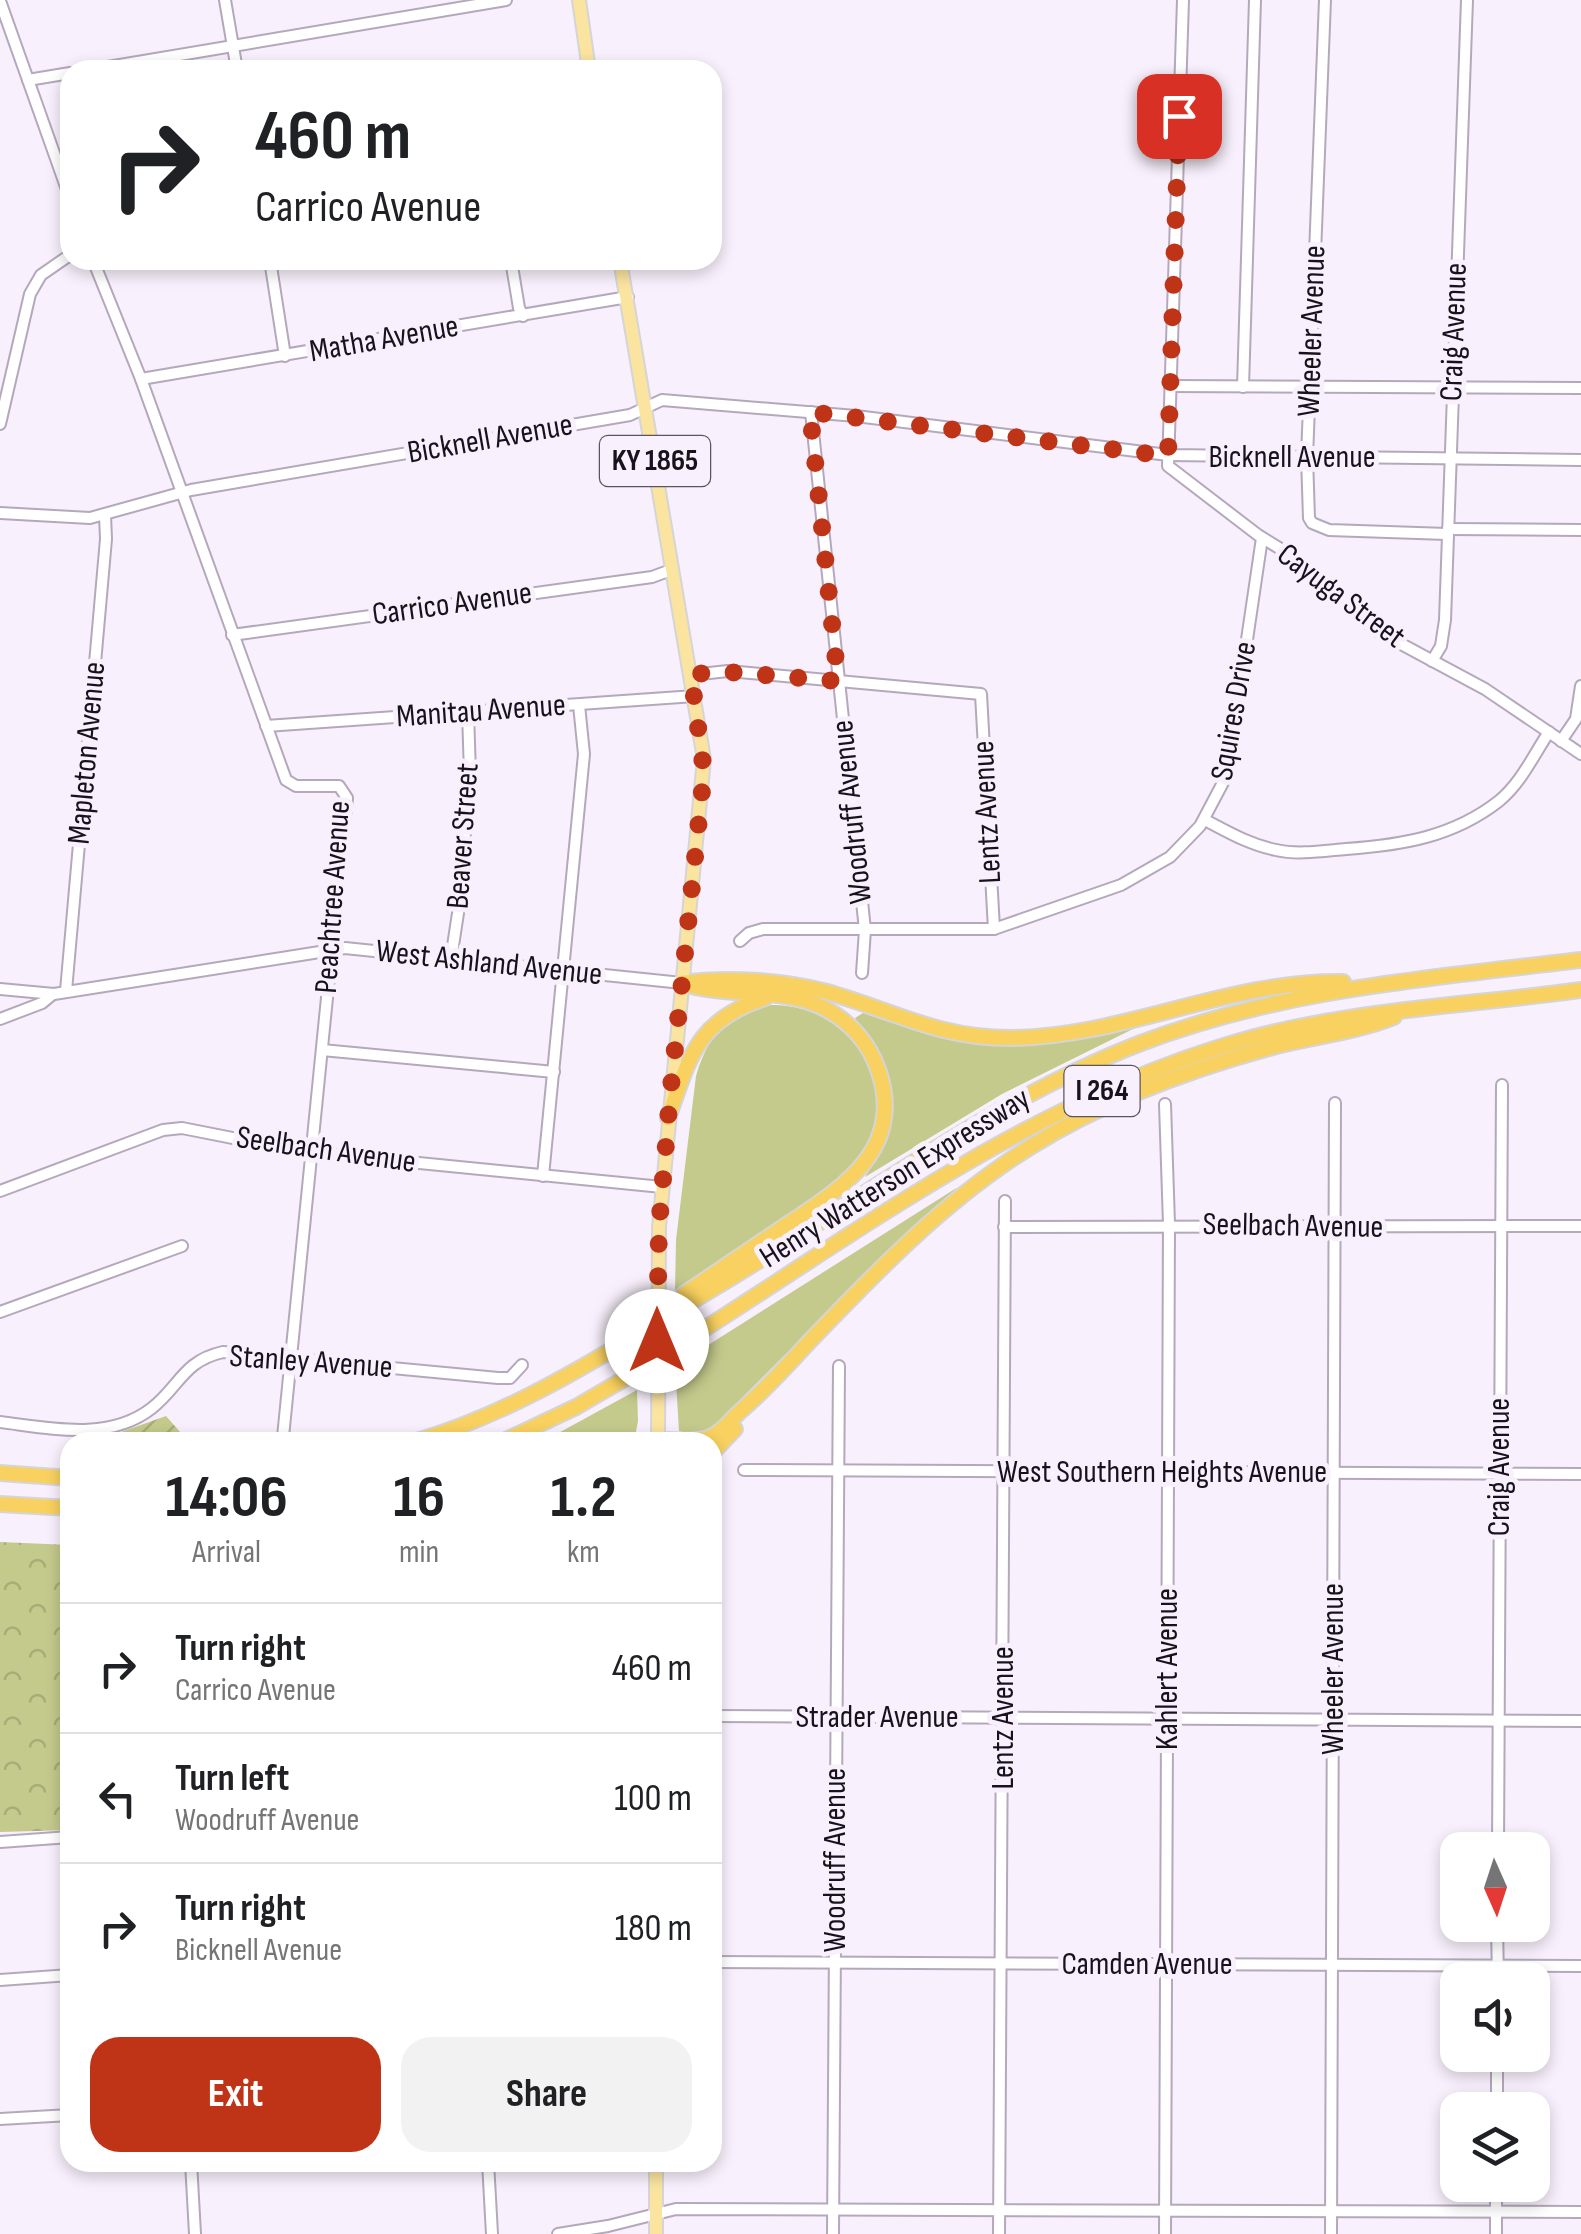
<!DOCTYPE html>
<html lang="en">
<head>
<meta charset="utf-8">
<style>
  :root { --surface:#fff; --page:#f2f2f2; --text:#202124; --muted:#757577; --line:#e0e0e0; --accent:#bf3416 }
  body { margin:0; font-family:"Sofia Sans Condensed",sans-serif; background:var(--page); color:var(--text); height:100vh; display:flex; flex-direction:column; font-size:38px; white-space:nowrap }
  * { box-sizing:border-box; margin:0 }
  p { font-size:32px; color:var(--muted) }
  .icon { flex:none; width:55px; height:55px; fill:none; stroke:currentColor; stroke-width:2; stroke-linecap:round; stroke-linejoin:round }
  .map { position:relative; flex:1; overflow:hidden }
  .details { position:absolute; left:60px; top:1432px; width:662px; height:740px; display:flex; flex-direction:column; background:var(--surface); border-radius:30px; box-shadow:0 5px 15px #0003 }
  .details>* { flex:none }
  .top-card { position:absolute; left:60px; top:60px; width:662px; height:210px; border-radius:30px; box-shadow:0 5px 15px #0003; background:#fff; color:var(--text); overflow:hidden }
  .needle { width:65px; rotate:177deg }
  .tools { position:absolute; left:1440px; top:1832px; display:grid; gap:20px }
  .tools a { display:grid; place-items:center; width:110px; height:110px; border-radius:20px; background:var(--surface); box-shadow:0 5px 15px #0003; font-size:50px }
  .pin { position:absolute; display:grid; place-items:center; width:85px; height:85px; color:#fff; margin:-42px; border-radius:20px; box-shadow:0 5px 15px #0006 }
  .me { position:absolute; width:110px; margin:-55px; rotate:0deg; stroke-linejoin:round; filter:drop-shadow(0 0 8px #0008) }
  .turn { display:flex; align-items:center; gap:35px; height:210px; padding:0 30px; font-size:45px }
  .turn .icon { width:130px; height:130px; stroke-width:2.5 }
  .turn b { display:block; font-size:70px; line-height:85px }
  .eta { display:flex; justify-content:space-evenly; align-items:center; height:170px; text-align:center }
  .eta b { font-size:60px; font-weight:700; line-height:70px }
  .button { display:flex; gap:20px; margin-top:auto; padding:20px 30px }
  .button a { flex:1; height:115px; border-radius:30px; background:var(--accent); color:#fff; font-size:40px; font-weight:700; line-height:115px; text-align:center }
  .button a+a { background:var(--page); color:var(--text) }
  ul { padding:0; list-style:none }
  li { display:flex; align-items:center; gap:30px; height:130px; padding:0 30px; border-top:2px solid var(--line) }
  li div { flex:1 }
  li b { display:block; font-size:38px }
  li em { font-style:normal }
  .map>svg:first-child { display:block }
  .grass { fill:#c4c98c }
  .park { fill:url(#park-crowns) }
  .garden { fill:url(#garden-furrows) }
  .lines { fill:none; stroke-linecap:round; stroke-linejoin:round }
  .minor-casing { stroke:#b5a8bc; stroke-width:14 }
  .major-casing { stroke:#d5d5d6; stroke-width:16 }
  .highway-casing { stroke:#d5d5d6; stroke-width:18 }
  .minor { stroke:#fff; stroke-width:10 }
  .major { stroke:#fbe3a0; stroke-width:12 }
  .highway { stroke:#f8d160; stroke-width:14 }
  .highway-bridge-casing { stroke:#d5d5d6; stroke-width:18; stroke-linecap:butt }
  .highway-bridge { stroke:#f8d160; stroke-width:14 }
  .route { stroke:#bf3416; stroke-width:18; stroke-dasharray:0 32.4 }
  .labels { text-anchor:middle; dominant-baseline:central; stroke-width:10; stroke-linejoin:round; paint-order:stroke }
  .shield { fill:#f8f0fc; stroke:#5b555e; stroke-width:2.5 }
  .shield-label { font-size:30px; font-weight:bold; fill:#18131a }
  .street-label { font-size:32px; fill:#18131a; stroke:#f8f0fc }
</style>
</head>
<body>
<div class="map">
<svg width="1581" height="2234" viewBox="0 0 1581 2234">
  <defs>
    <pattern id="park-crowns" width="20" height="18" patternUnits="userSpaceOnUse" patternTransform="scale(2.5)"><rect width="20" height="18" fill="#c4c98c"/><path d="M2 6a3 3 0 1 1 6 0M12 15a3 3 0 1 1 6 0" fill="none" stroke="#a8ac78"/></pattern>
    <pattern id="garden-furrows" width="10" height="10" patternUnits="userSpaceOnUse" patternTransform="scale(2.5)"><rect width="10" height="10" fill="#c4c98c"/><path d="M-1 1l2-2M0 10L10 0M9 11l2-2" fill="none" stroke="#a8ac78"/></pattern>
  </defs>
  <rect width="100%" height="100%" fill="#f8f0fc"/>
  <g class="grass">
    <path d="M771 1005C849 1003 908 1090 861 1158 855 1166 846 1173 840 1180L675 1290 676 1240 696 1076C708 1035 727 1014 771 1005Z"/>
    <path d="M863 1013C927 1036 1000 1050 1068 1040 1093 1036 1118 1029 1143 1024L1002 1094 865 1177C902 1116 898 1074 855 1018Z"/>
    <polygon points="958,1187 901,1239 712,1428 690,1434 679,1431 675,1366"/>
    <polygon points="637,1390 638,1421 634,1442 542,1442"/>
  </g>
  <polygon class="park" points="0,1542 70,1545 70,1830 0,1832"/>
  <polygon class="garden" points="166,1416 181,1433 93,1442"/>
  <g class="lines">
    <g class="minor-casing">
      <g id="minor">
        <polyline points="225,0 237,70"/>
        <polyline points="1183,0 1168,466 1258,535 1279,548 1377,631 1485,689 1581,754"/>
        <polyline points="1325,0 1307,457 1309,518 1312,523 1329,530 1447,534"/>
        <polyline points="0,1 70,198"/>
        <polyline points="90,70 506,0"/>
        <polyline points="28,80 70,73"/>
        <polyline points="93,260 141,379 286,780 296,786 339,786 347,798 283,1437"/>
        <polyline points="270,260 285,356"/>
        <polyline points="511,260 519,308 523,316"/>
        <polyline points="141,379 628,297"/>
        <polyline points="1170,386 1581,388"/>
        <polyline points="1243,387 1255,0"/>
        <polyline points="811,412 865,930 862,973"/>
        <polyline points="0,424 30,294 41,275 70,255"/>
        <polyline points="0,513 90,518 191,490 630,415 662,400 856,416 1168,455 1581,460"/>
        <polyline points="1448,529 1581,530"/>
        <polyline points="232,635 652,577 671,570"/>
        <polyline points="1432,661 1441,646 1445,620 1467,0"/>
        <polyline points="691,675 728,671 981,694 994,929"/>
        <polyline points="266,726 695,696"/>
        <polyline points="1561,741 1576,719 1581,686"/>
        <path d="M1205 820C1228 832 1250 845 1276 850 1298 855 1323 851 1346 849 1402 845 1453 837 1499 801 1521 783 1533 756 1549 732"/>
        <polyline points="740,941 749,933 763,929 994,929 1121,885 1170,857 1200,826 1227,775 1262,538"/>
        <polyline points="451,959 458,913 470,774 468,712"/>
        <polyline points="0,989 54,994 345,948 682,983"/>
        <polyline points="66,991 106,539 105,515"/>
        <polyline points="0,1019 42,1003 53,994"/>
        <polyline points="322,1050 554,1072"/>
        <polyline points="543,1176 584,754 579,705"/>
        <polyline points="0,1191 163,1130 182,1128 298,1151 662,1187"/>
        <polyline points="1004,1227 1581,1226"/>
        <polyline points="0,1312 182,1246"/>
        <path d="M0 1422C49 1428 109 1442 152 1408 180 1386 183 1361 223 1352L498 1378H510L522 1365"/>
        <polyline points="744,1470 1581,1474"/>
        <polyline points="712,1716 1581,1721"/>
        <polyline points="0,1842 70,1837"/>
        <polyline points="1498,1850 1502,1085"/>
        <polyline points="1497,1925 1498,1980"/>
        <polyline points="712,1962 1581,1966"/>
        <polyline points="0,1980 70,1975"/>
        <polyline points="1497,2110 1497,2055"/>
        <polyline points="0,2119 70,2115"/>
        <polyline points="191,2162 195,2234"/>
        <polyline points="488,2162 492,2234"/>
        <polyline points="558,2234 608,2226 676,2209 1581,2212"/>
        <polyline points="833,2234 839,1366"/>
        <polyline points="999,2234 1005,1201"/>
        <polyline points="1165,2234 1169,1224 1165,1104"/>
        <polyline points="1331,2234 1335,1103"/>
        <polyline points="1496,2234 1496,2185"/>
      </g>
    </g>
    <g class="major-casing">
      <g id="major">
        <polyline points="579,0 589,70"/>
        <polyline points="620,260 704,759 659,1227 658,1442"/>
        <polyline points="656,2162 656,2234"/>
      </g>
    </g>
    <g class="highway-casing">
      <g id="highway">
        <path d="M682 983C727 977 782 980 827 992 894 1011 937 1038 1011 1038 1124 1037 1229 980 1343 982"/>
        <path d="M668 1118C690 1056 697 1020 765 998"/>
        <path d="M680 1308C834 1221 975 1107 1141 1043 1283 989 1431 978 1581 960"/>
        <path d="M680 1308 684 1294C716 1273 747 1251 779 1230 835 1192 906 1154 879 1072 869 1042 848 1019 820 1006 781 988 734 997 692 986"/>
        <path d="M681 1344C856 1233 1029 1104 1230 1044 1344 1010 1464 1006 1581 990"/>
        <path d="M414 1442C495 1418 566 1378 638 1334"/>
        <polyline points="502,1442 576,1407 636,1372"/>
        <path d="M649 1442C671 1436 696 1447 716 1434 727 1427 734 1416 744 1408 767 1388 787 1366 808 1343 877 1271 945 1200 1030 1147 1105 1100 1191 1069 1276 1046 1316 1036 1356 1032 1394 1017"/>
        <polyline points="712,1453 735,1429"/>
        <polyline points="0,1473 70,1478"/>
        <polyline points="0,1504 70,1508"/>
      </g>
    </g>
    <use href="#minor" class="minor"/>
    <use href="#major" class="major"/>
    <use href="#highway" class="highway"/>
    <g class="highway-bridge-casing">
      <g id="highway-bridge">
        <polyline points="638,1334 680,1308"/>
        <polyline points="636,1372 681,1344"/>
      </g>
    </g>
    <use href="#highway-bridge" class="highway-bridge"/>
  </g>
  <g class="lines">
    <polyline class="route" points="657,1341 659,1227 670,1096 704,772 691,674 728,672 838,681 810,412 1168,456 1179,116"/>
  </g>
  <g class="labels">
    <g class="shield">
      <rect x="600" y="436" width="110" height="50" rx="8"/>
      <rect x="1064.5" y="1066" width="75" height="50" rx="8"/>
    </g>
    <g class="shield-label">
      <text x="655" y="461">KY 1865</text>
      <text x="1102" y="1091">I 264</text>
    </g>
    <g class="street-label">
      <text transform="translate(1312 331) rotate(-88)">Wheeler Avenue</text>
      <text transform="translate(1454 332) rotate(-88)">Craig Avenue</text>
      <text transform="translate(384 339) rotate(-10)">Matha Avenue</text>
      <text transform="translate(490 439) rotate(-10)">Bicknell Avenue</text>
      <text x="1292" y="457">Bicknell Avenue</text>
      <text transform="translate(1341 596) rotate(37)">Cayuga Street</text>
      <text transform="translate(452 604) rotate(-8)">Carrico Avenue</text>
      <text transform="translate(481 711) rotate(-4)">Manitau Avenue</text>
      <text transform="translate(1234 711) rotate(-80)">Squires Drive</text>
      <text transform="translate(87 753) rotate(-85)">Mapleton Avenue</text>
      <text transform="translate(852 812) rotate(-96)">Woodruff Avenue</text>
      <text transform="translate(987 812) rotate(-93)">Lentz Avenue</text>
      <text transform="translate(463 836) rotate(-86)">Beaver Street</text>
      <text transform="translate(333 897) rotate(-86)">Peachtree Avenue</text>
      <text transform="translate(489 963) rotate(6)">West Ashland Avenue</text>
      <text transform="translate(326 1150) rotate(8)">Seelbach Avenue</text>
      <text transform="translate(895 1178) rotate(-32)">Henry Watterson Expressway</text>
      <text transform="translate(1293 1226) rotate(1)">Seelbach Avenue</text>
      <text transform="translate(311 1362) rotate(4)">Stanley Avenue</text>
      <text transform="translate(1499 1467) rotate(-90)">Craig Avenue</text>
      <text x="1162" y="1472">West Southern Heights Avenue</text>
      <text transform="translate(1167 1669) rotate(-90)">Kahlert Avenue</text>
      <text transform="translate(1333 1669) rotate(-90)">Wheeler Avenue</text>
      <text x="877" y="1717">Strader Avenue</text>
      <text transform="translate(1003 1718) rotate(-90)">Lentz Avenue</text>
      <text transform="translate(835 1860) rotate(-90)">Woodruff Avenue</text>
      <text x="1147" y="1964">Camden Avenue</text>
    </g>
  </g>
</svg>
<div class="tools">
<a><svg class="needle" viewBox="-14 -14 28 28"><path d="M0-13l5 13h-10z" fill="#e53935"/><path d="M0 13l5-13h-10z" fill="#757577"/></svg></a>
<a><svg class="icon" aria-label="sound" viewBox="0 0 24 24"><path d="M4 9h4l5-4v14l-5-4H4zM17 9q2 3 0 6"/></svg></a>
<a><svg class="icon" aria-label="layers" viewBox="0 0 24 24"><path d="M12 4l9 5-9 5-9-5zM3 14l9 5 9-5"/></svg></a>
</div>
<div class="pin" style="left:1179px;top:116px;background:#d93025"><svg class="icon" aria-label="arrive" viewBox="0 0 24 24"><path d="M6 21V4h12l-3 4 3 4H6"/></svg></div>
<svg class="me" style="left:657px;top:1341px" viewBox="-20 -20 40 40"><circle r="19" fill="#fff"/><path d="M0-13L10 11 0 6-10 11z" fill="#bf3416"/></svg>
<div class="top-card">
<div class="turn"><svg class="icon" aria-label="right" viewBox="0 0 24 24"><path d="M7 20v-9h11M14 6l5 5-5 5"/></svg><div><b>460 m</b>Carrico Avenue</div></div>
</div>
<section class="details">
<div class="eta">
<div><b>14:06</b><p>Arrival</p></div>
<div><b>16</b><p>min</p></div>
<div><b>1.2</b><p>km</p></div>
</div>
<ul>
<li><svg class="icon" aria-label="right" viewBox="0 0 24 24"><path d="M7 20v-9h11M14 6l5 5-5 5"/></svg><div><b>Turn right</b><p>Carrico Avenue</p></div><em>460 m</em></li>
<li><svg class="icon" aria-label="left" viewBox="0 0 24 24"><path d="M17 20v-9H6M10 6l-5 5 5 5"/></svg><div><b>Turn left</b><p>Woodruff Avenue</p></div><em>100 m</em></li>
<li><svg class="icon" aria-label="right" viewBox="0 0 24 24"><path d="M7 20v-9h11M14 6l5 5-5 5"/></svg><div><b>Turn right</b><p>Bicknell Avenue</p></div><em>180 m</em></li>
</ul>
<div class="button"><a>Exit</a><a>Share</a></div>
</section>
</div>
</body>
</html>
